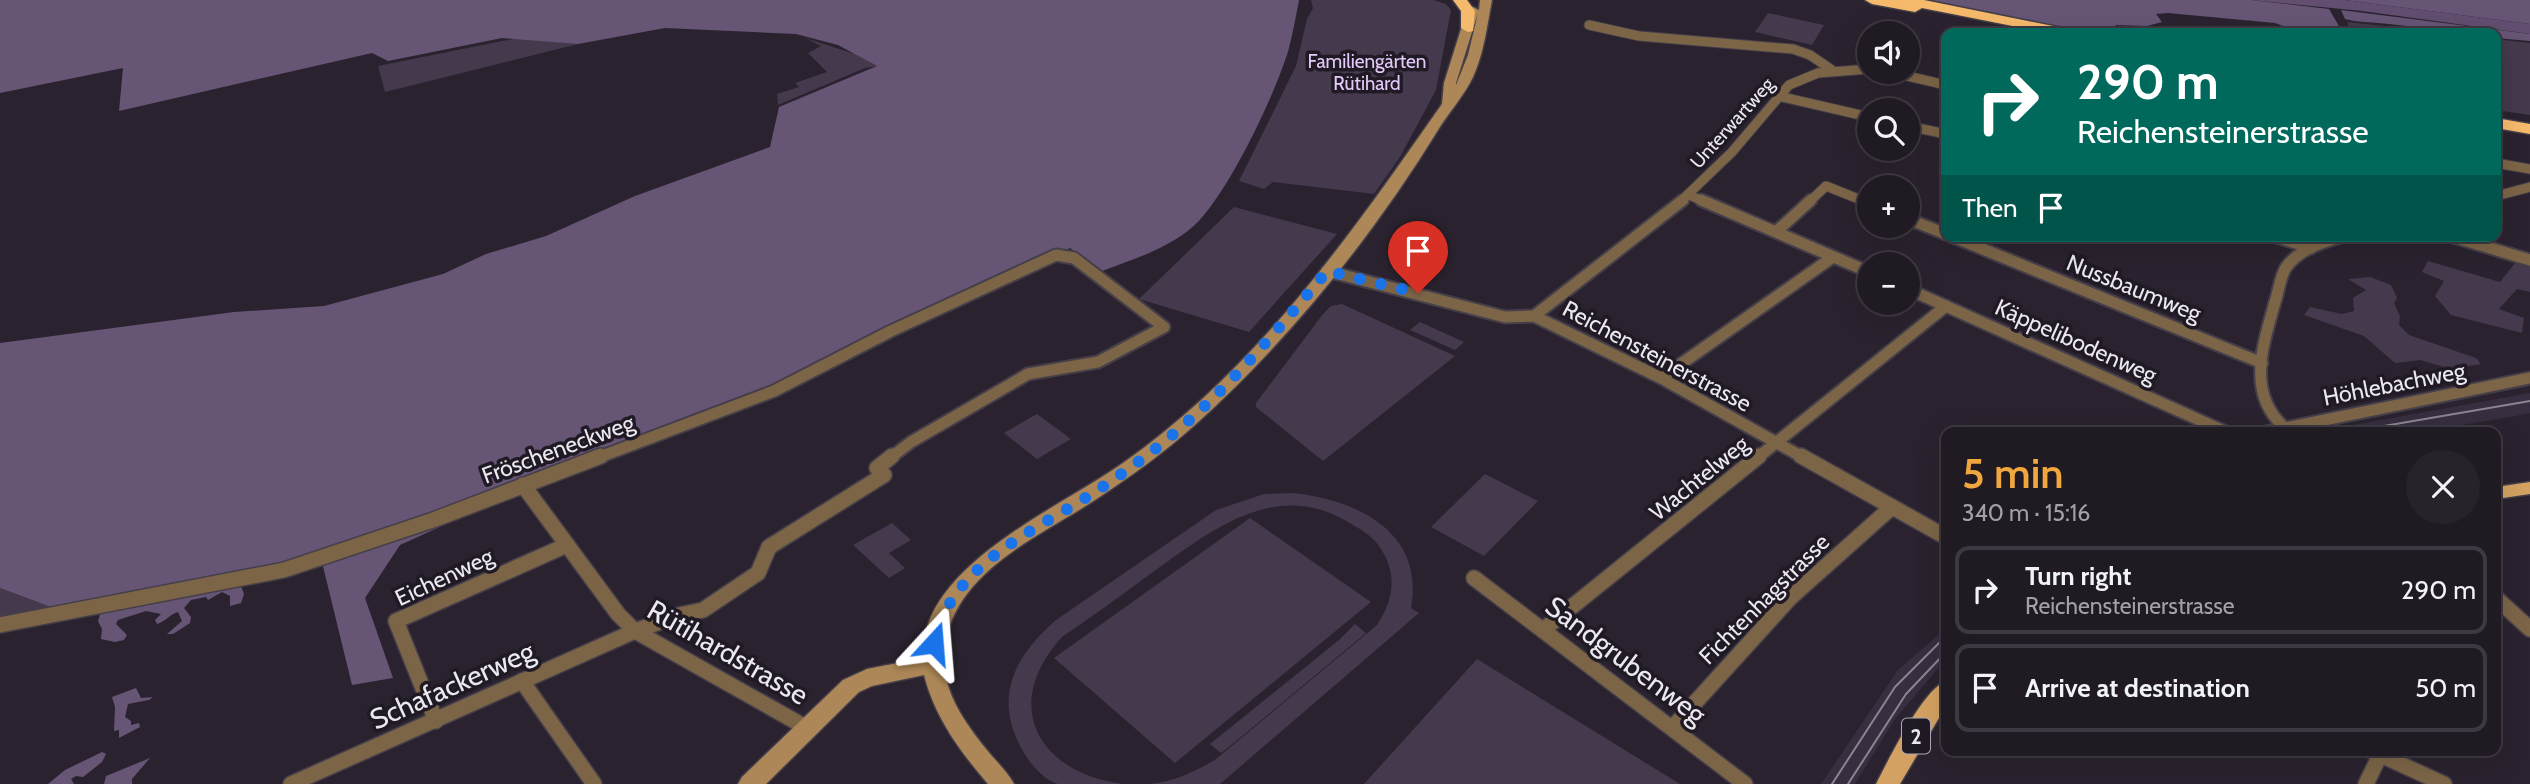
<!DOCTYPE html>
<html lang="en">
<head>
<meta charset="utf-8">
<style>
  :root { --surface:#201a23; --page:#28232b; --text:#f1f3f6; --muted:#a2a1a6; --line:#3d3841; --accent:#efa73e }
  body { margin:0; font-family:Cabin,sans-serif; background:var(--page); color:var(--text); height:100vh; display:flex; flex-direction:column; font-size:26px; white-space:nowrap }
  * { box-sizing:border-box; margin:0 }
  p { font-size:23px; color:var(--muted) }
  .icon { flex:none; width:38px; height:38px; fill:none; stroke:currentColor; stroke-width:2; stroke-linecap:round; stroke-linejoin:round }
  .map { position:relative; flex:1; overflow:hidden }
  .sheet { position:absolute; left:1941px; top:427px; width:560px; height:329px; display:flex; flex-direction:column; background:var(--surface); border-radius:14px; box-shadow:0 7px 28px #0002,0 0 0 2px var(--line) }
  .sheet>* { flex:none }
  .hud { position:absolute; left:1941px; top:28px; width:560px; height:214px; border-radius:14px; box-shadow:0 7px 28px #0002,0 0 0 2px var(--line); background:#00695c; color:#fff; overflow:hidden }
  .fabs { position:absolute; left:1857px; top:21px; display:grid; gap:14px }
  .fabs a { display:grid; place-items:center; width:63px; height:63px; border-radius:50%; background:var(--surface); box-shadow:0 7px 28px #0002,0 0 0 2px var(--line); font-size:35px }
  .pin { position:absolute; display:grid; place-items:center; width:60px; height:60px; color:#fff; margin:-72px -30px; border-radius:50% 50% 50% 0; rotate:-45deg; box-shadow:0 0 7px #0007 }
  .pin .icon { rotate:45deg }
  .me { position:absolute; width:77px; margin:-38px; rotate:19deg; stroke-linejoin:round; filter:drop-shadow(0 0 5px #0008) }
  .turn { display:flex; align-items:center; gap:24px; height:147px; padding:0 21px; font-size:32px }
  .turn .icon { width:91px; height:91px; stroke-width:2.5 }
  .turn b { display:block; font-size:49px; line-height:60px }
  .then { display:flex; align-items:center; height:66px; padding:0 21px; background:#0003; gap:14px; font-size:26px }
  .round { display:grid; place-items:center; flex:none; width:74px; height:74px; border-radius:37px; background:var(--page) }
  .head { display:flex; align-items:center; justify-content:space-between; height:119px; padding:0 21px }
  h1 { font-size:42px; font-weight:600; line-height:52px; color:var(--accent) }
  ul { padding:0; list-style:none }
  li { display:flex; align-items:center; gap:21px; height:88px; margin:0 14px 10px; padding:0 7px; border:4px solid var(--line); border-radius:14px }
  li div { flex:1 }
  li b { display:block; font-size:26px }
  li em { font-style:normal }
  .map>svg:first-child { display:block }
  .built { fill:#372e3f }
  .green { fill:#44394d }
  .forest { fill:#675576 }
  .water { fill:#614e70 }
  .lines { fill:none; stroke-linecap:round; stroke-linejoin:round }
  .street-far2-casing { stroke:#453f4a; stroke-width:11 }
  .street-far1-casing { stroke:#453f4a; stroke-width:15 }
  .street-casing { stroke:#453f4a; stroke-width:18 }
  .secondary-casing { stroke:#453f4a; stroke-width:3 }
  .primary-casing { stroke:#453f4a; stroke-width:3 }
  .highway-casing { stroke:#453f4a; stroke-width:3 }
  .street-far2 { stroke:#7c6547; stroke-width:9 }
  .street-far1 { stroke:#7c6547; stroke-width:11 }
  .street { stroke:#7c6547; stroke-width:15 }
  .secondary { fill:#ad8757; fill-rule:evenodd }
  .primary { fill:#d3a262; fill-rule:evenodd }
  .highway { fill:#f6ba6c; fill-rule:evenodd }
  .tram { stroke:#8b858f; stroke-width:2 }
  .route { stroke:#1a73e8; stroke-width:12; stroke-dasharray:0 21.6 }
  .labels { text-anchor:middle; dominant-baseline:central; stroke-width:7; stroke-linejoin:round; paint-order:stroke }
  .far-park-label { font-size:19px; fill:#e4cafa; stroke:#201a25 }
  .far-street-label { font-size:19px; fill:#ece8f0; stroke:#201a25 }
  .shield { fill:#201a25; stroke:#afaab3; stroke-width:2 }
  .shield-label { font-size:21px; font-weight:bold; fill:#ece8f0 }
  .street-label { font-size:23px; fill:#ece8f0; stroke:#201a25 }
  .near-street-label { font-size:28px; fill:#ece8f0; stroke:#201a25 }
</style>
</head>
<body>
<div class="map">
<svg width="2530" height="784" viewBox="0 0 2530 784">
  <rect width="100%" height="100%" fill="#2a232f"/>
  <g class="built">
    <polygon points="2530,393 2530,413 2521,415 2420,432 2315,432"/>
    <polygon points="1946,628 1946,659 1895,719 1855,784 1821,784 1898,670"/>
  </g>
  <g class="green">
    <polygon points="1311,0 1433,0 1446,4 1451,10 1436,90 1400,157 1374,194 1273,182 1264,189 1239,181 1296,66 1307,19 1313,8"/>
    <polygon points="1768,13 1824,25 1812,45 1755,32"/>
    <polygon points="2347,22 2447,33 2351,33"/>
    <polygon points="518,38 578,44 385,92 378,66"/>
    <polygon points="805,38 855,54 877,66 865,68 778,105 777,94 799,87 795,83 827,72 808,53 821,46"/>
    <polygon points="2496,39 2530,43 2530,115 2496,110"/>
    <polygon points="1234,207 1337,234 1249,332 1139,299"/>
    <polygon points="2428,261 2500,282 2515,263 2530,267 2530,292 2517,289 2499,309 2524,318 2522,333 2451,315 2435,296 2444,281 2422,272"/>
    <polygon points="2370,277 2391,285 2397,298 2394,303 2400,316 2399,325 2409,335 2476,358 2481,364 2451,369 2420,360 2395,363 2364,336 2304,315 2310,307 2342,314 2354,311 2353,298 2366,290 2348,279"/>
    <polygon points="1342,304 1455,356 1323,461 1256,407 1256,403 1323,314 1331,306"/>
    <polygon points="1420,322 1464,342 1455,350 1410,330"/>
    <polygon points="1037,414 1071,439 1037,459 1004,433"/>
    <polygon points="1485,474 1538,501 1484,556 1431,527"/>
    <path d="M1294 493C1357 500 1425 532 1411 608L1419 613 1220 784H1149C1173 782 1195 772 1216 759L1377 625C1394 599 1398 573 1379 546 1371 534 1358 528 1346 521 1274 479 1209 532 1153 572 1123 594 1093 616 1062 637 1000 705 1038 773 1123 784 1103 784 1078 784 1058 784 1046 781 1033 767 1026 756 992 702 1011 659 1056 620L1216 510 1264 494Z"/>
    <polygon points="1250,518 1371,602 1175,763 1054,658"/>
    <polygon points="892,523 911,540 889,553 905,568 889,578 853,545"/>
    <polygon points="0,588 67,613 0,625"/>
    <polygon points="1355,624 1366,633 1240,738 1221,753 1210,744 1339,640"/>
    <polygon points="1477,659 1680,784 1364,784"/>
  </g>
  <g class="forest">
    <path d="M0 0H1299C1296 16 1293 32 1289 48 1277 91 1224 204 1189 230 1164 250 1131 260 1102 271L1070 248 884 331 771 388 583 462 400 545 365 598 393 678 352 685 321 558 67 613 0 588V343L234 312 324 306 443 274 486 254 546 236 635 196 770 147 779 107 877 66 838 45 796 34 665 28 578 44 502 38 388 61 372 53 119 111 123 68 0 93Z"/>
    <polygon points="1930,0 2251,0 2329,9 2343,33 2302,33 2275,23 2168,13 2156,14 2162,22 2147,26 2116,25 2112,29 2127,33 2090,33"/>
    <polygon points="2344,0 2530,0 2530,24"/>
    <path d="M2341 10 2530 34V41L2496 38V33C2459 33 2425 28 2389 24 2374 22 2360 23 2345 19Z"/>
    <path d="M239 581 244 594 241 603 230 606V596L222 592 208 600 206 597 191 600 184 608 191 617 190 623 173 634H167L182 621 178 612C170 614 166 621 157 624L155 620 161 614 146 611 118 620 116 624 127 635 124 640 115 642 101 639 102 629 98 621 101 611Z"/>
    <polygon points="136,688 141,698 153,697 149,700 128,704 125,717 131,721 131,725 139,723 140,727 119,738 119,730 114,731 115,707 112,697"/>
    <polygon points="102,752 106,754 102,762 83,777 76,776 71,779 74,784 48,784 65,770"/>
    <polygon points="150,758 132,779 132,784 104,784 106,776"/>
  </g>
  <polygon class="water" points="2251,0 2344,0 2530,24 2530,34 2362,11"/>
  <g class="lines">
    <g class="street-far2-casing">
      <g id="street-far2">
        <polyline points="1589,25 1639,36 1793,49 1810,55 1832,70"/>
        <polyline points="1890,72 1946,85"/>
        <polyline points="1778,96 1869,117"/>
        <polyline points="1908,126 1946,134"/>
        <polyline points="2496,163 2530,169"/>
        <polyline points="1689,195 1705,202"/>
        <polyline points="2496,196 2530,187"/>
        <polyline points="1680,202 1732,152 1789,85 1818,73 1869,69"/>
        <polyline points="1809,202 1826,186 1866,202"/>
      </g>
    </g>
    <g class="street-far1-casing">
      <g id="street-far1">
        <polyline points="1701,200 1869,272"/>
        <polyline points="1861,200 1869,203"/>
        <polyline points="1908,219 1946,234"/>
        <polyline points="1777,231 1811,200"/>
        <polyline points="1951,236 2262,363"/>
        <polyline points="2274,236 2311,248"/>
        <polyline points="2450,236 2530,260"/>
        <polyline points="1327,271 1505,317 1534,316 1661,378 1804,458"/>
        <polyline points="1908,289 2226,432"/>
        <polyline points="1534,316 1683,200"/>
        <polyline points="1661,378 1833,257"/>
        <path d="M2284 427C2246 393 2263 345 2275 302 2279 291 2280 275 2287 266 2300 249 2323 242 2343 236"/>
        <polyline points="2266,432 2530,378"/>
        <polyline points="597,458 774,391 891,331 1056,255 1074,258 1164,327 1098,362 1028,374 911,442 890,458"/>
        <polyline points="1757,458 1946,306"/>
      </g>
    </g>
    <g class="street-casing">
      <g id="street">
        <polyline points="1801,456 1946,537"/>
        <polyline points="523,485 618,614 635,631 807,728"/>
        <polyline points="1474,578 1745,784"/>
        <polyline points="2496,598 2530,629"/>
        <polyline points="0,625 284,570 433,520 601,456"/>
        <polyline points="1543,630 1759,456"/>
        <polyline points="522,681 594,784"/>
        <polyline points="436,721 396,621 567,545"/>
        <polyline points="1673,727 1790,598 1892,507"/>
        <polyline points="2372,751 2444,784"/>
        <polyline points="291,784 635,631 679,615 703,610 758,573 769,547 884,475 877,468 892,456"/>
        <polyline points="2366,784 2382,751"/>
      </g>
    </g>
    <g class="secondary-casing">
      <path id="secondary" d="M1480 0H1492C1487 26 1484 53 1473 77 1464 96 1449 112 1438 130 1372 237 1290 339 1196 424 1165 452 1130 477 1095 500 1037 538 951 573 944 652 941 692 967 726 991 755 999 764 1008 773 1014 784H988C960 751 935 718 924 675L872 686 859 692 766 784H738L742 777 843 680 867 669 923 658C918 567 1060 508 1123 463 1257 369 1349 237 1442 104L1444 83 1467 10 1473 7 1479 10ZM1478 13 1468 55 1456 85V83Z"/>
    </g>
    <g class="primary-casing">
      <g id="primary">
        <polygon points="2530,482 2530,494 2496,499 2496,487"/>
        <path d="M1946 681V706L1900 784H1876C1888 761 1923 689 1946 681Z"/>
      </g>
    </g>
    <g class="highway-casing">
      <g id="highway">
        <polygon points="1453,0 1467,0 1475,11 1473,31 1468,32 1461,28 1461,11"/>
        <polygon points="1865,0 1924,0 2068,29 2075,33 2048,33 1922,8 1915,12 1872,4"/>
        <polygon points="2496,118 2530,124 2530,134 2496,128"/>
      </g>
    </g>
    <use href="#street-far2" class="street-far2"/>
    <use href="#street-far1" class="street-far1"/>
    <use href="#street" class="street"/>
    <use href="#secondary" class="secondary"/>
    <use href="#primary" class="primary"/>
    <use href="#highway" class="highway"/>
    <g class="tram">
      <polyline points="2349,432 2530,401"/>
      <polyline points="1832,784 1895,687 1946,636"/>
      <polyline points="1848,784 1906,694 1946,652"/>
    </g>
  </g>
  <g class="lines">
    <path class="route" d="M934 643C951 567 1026 535 1087 497 1118 477 1149 455 1177 431 1233 383 1280 327 1327 271L1418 293"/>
  </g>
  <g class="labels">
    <g class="far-park-label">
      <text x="1367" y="61">Familiengärten<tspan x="1367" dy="22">Rütihard</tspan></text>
    </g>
    <g class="far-street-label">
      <text transform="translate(1732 123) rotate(-48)">Unterwartweg</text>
    </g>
    <rect class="shield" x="1902" y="718.5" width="28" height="35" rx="5"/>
    <g class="shield-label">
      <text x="1916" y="736">2</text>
    </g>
    <g class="street-label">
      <text transform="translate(2134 288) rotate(22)">Nussbaumweg</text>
      <text transform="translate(2076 341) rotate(24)">Käppelibodenweg</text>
      <text transform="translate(1657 356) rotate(28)">Reichensteinerstrasse</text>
      <text transform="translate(2394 384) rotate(-11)">Höhlebachweg</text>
      <text transform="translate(558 449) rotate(-20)">Fröscheneckweg</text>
      <text transform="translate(1699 478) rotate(-39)">Wachtelweg</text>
      <text transform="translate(444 577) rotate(-25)">Eichenweg</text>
      <text transform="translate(1764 599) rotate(-45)">Fichtenhagstrasse</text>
    </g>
    <g class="near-street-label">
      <text transform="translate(728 652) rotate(30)">Rütihardstrasse</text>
      <text transform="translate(1626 660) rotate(37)">Sandgrubenweg</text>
      <text transform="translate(452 685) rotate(-24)">Schafackerweg</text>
    </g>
  </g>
</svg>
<div class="fabs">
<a><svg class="icon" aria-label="sound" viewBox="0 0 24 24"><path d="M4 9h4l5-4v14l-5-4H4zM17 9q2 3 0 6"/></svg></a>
<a><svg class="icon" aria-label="search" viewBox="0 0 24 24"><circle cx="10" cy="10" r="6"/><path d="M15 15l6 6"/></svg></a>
<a>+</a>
<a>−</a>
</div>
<div class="pin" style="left:1418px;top:293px;background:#d93025"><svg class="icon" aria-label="arrive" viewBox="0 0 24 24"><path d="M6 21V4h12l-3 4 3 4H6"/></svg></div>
<svg class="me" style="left:934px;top:643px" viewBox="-20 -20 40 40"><path d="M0-17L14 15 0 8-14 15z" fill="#1a73e8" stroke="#fff" stroke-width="4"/></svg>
<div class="hud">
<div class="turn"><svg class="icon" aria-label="right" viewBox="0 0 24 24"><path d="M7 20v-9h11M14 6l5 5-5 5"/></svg><div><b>290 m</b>Reichensteinerstrasse</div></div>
<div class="then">Then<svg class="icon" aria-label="arrive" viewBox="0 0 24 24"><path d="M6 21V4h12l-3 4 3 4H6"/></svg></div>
</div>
<section class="sheet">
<div class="head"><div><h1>5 min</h1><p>340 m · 15:16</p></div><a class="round"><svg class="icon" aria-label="close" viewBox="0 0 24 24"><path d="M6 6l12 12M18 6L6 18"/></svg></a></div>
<ul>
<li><svg class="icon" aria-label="right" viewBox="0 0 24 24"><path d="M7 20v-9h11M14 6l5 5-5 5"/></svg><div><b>Turn right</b><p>Reichensteinerstrasse</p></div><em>290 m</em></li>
<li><svg class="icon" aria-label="arrive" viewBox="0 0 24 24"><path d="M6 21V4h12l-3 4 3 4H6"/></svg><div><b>Arrive at destination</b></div><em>50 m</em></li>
</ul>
</section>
</div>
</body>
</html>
